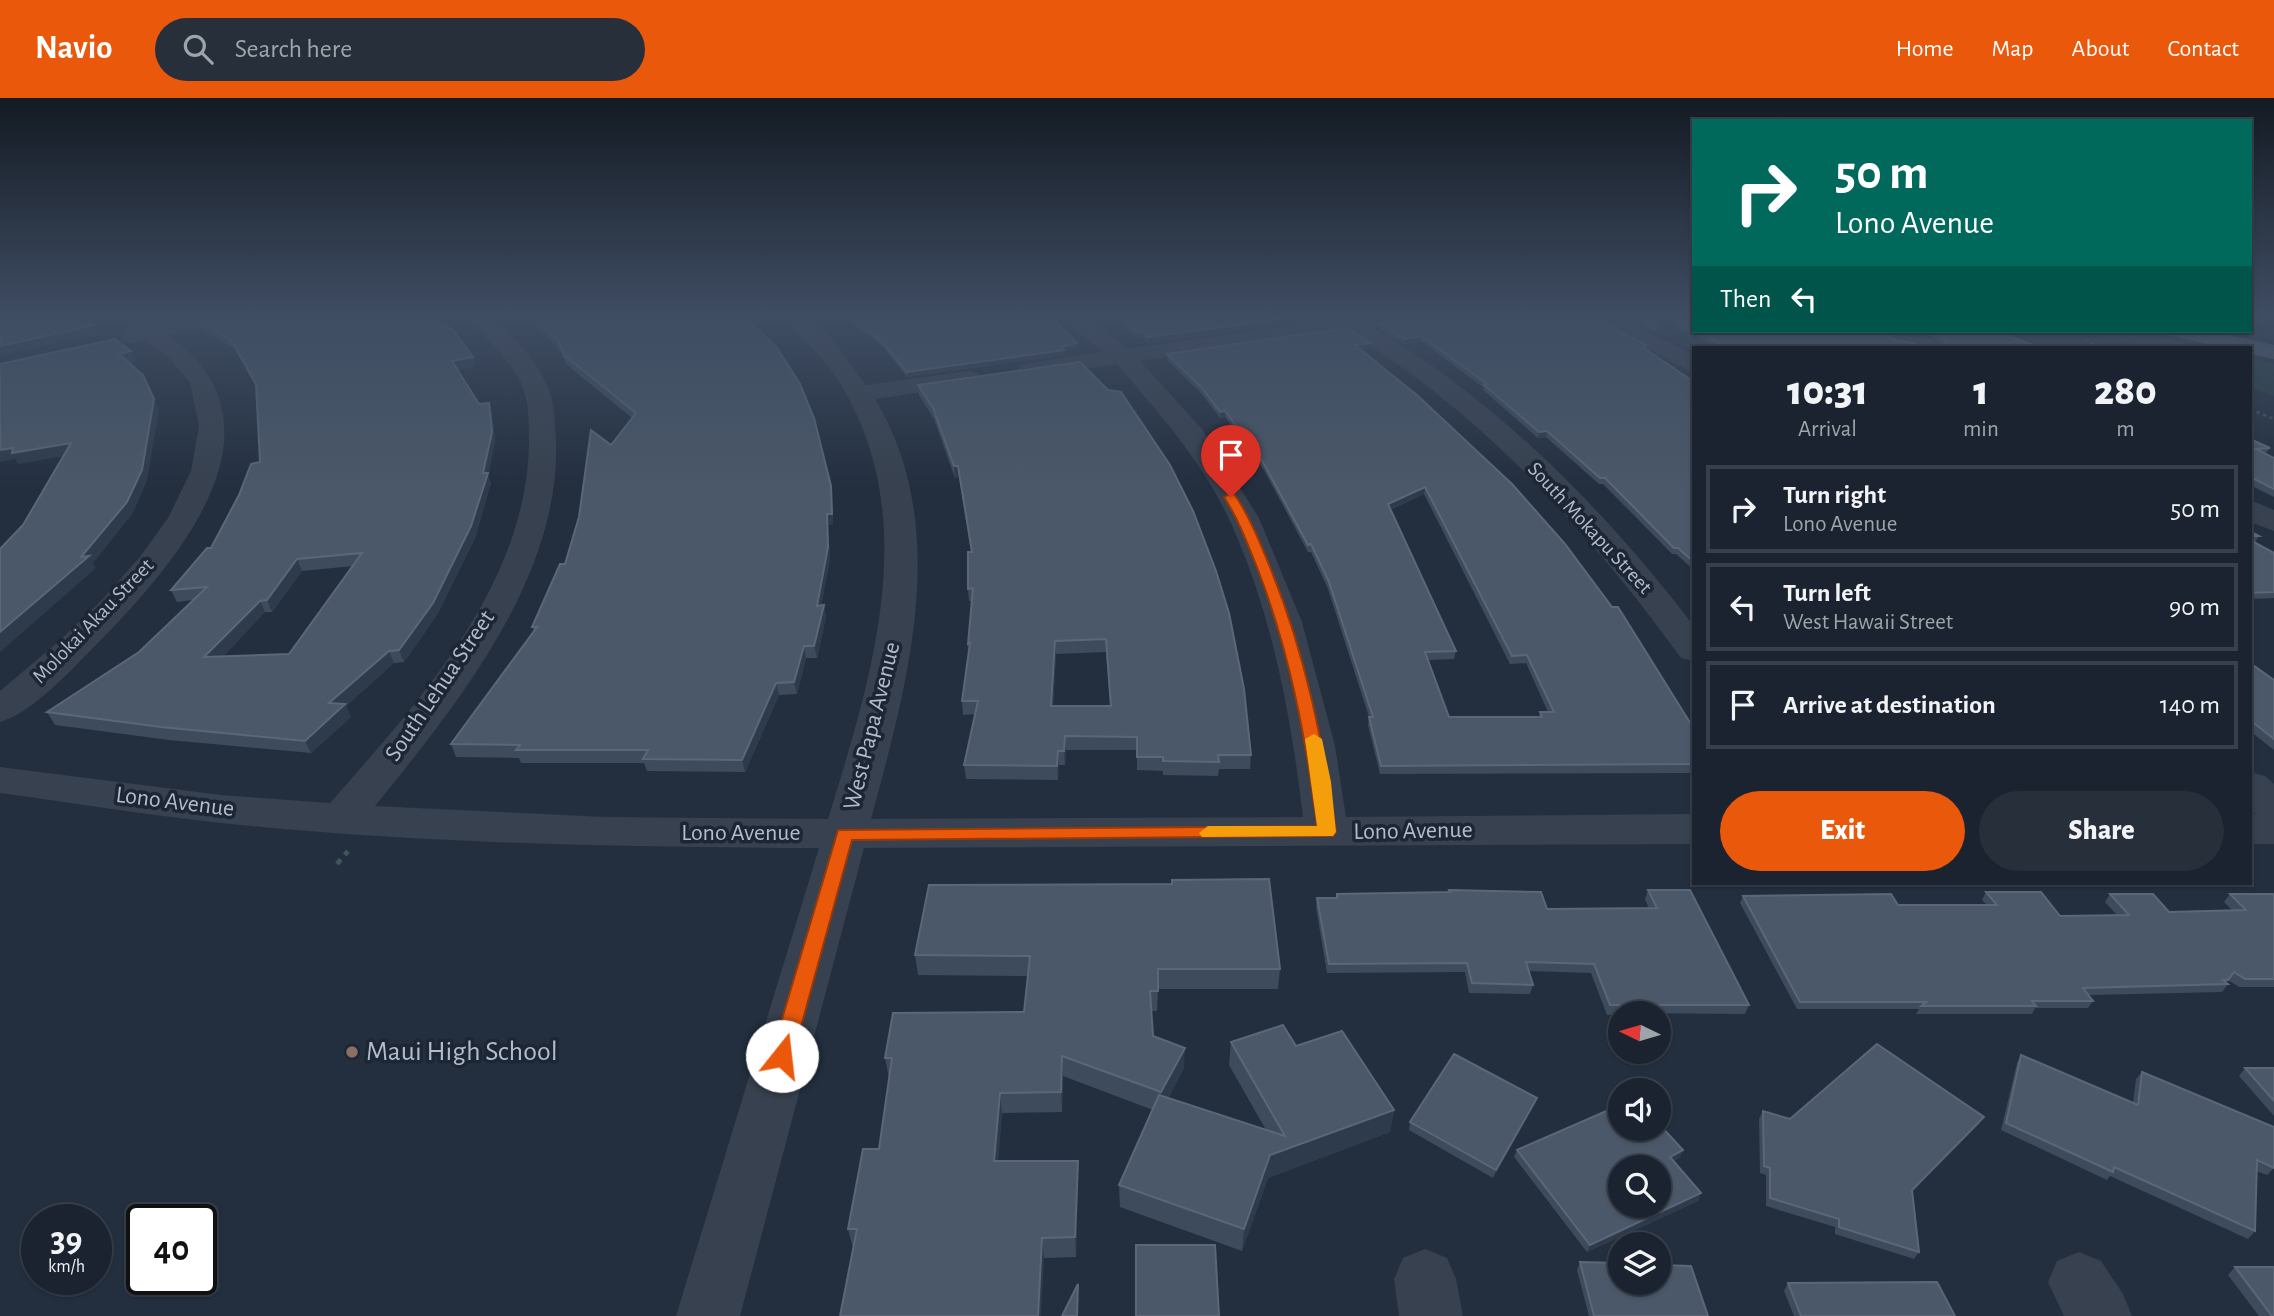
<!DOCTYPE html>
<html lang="en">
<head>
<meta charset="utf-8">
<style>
  :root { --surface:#1a232f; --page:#272f3b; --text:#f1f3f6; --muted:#9fa4aa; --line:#38404b; --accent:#ea580c }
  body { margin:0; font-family:"Alegreya Sans",sans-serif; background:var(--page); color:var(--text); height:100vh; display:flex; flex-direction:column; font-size:26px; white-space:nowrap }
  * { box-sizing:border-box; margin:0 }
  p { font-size:23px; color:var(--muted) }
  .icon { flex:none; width:38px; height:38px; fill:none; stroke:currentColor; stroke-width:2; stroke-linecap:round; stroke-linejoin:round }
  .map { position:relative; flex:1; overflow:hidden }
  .sheet { position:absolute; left:1692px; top:248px; width:560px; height:539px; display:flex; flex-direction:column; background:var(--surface); border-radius:0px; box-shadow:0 2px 5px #0004,0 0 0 2px var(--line) }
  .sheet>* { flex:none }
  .hud { position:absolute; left:1692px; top:21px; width:560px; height:214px; border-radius:0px; box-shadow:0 2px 5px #0004,0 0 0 2px var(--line); background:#00695c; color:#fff; overflow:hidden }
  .needle { width:46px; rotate:275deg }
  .buttons { position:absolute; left:1608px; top:903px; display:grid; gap:14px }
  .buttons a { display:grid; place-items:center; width:63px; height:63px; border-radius:50%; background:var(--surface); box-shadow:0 2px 5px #0004,0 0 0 2px var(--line); font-size:35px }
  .speed { position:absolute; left:21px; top:1106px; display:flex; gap:14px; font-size:35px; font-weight:700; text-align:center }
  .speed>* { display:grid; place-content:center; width:91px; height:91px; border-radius:50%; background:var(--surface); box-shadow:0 2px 5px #0004,0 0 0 2px var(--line); line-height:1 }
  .speed small { font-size:18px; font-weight:400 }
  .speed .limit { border:4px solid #111; border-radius:10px; background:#fff; color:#111 }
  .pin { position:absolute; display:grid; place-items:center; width:60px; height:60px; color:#fff; margin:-72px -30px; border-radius:50% 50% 50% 0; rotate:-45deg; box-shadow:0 0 7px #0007 }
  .pin .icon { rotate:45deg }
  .me { position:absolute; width:77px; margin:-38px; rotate:16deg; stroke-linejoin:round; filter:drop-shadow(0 0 5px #0008) }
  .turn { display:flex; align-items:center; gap:24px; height:147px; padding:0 28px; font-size:32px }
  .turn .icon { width:91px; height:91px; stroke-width:2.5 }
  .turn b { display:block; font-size:49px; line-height:60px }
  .then { display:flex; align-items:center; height:66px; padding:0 28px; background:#0003; gap:14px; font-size:26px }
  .eta { display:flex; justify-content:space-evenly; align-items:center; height:119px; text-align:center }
  .eta b { font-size:42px; font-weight:800; line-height:49px }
  .cta { display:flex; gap:14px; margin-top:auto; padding:14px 28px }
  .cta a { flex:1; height:80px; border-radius:42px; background:var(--accent); color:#fff; font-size:28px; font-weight:800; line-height:80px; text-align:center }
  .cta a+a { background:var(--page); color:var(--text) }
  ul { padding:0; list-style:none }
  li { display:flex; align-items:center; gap:21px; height:88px; margin:0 14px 10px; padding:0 14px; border:4px solid var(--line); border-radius:0px }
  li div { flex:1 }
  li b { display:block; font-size:26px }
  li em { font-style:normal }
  header { display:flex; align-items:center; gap:42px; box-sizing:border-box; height:98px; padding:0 35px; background:var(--accent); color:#fff }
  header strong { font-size:33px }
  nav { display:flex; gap:38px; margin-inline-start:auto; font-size:24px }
  .search { width:490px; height:63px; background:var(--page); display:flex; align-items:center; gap:18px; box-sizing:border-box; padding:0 24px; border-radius:38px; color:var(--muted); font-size:26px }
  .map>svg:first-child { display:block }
  .green { fill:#253d40 }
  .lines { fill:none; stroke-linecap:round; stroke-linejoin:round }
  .path-far1 { stroke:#3e5658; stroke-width:2.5; stroke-dasharray:3.5 3.5; stroke-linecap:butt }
  .path { stroke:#3e5658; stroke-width:5; stroke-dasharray:6 6; stroke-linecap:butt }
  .minor { fill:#37414f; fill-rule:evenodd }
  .major { fill:#55606f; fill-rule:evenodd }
  .wall { fill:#3e4b5d; fill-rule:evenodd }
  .shaded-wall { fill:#2e3b4c }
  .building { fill:#4a5869; stroke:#5b6778; stroke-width:2; fill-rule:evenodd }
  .route { fill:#ea580c; stroke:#983908; stroke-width:2 }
  .slow { fill:#f59e0b }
  .education-dot { fill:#8d6e63; stroke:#1c2634; stroke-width:2.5 }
  .labels { text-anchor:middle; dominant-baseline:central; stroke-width:7; stroke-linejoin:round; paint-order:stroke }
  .far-street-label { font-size:21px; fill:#b3bcca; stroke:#1c2634 }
  .street-label { font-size:24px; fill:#b3bcca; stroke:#1c2634 }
  .near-poi-label { font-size:28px; fill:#b3bcca; stroke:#1c2634; text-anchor:start }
</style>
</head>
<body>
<header>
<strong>Navio</strong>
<div class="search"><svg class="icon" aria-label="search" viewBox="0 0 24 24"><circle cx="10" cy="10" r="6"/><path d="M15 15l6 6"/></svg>Search here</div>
<nav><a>Home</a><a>Map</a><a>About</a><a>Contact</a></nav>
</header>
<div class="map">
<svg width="2274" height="1218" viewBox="0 0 2274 1218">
  <rect width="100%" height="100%" fill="#232f3f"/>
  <g class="green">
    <polygon points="2094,233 2132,233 2208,250 2142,250"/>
    <polygon points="2251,260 2274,266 2274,298 2251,290"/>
  </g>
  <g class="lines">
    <g class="path-far1">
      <polyline points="2084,242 2105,250"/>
      <polyline points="2250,311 2274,321"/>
    </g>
    <polyline class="path" points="337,766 348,753"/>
    <g class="minor">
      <path d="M115 219H141L152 227 185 219H227L224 224 168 237C298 329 173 469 95 548 72 571 31 616 0 624V593L58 544 100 504 139 460 168 420 191 373 199 328 190 285 170 261 145 242 132 245 124 243 121 238 124 233 130 232Z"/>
      <path d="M468 219H492C515 240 540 266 550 295 555 310 555 327 556 343 561 479 457 607 375 708L605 719 828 721C872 578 925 416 836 279 822 256 798 241 783 219H807L831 240 866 287 969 273 978 275 981 280 978 285 969 287 875 301C953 430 907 587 871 721L1303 719C1291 618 1272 514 1229 421 1202 363 1158 314 1117 266L1029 279 1020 277 1017 272 1020 267 1029 265 1103 254 1060 219H1085L1128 251 1331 222V219H1407L1404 224 1372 229C1498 303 1606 413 1694 528V563L1681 560C1590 434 1481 314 1347 233L1140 263 1202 331 1259 420 1302 524 1335 648 1346 719 1694 716V746L864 750 740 1218H676L819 750C620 749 419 746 221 725 147 717 73 705 0 695V669L221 697 330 705C419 604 528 485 529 343 529 328 529 311 525 296 515 262 487 246 468 219Z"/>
      <polygon points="1593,219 1621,219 1694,258 1694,275 1596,224"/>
      <path d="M1880 233C1900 233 1929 232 1942 250 1923 251 1891 251 1880 233Z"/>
      <polygon points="2250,402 2274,412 2274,433 2250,424"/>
      <polygon points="2250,674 2265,678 2274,686 2274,746 2250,746 2250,716 2256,716 2250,711"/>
      <polygon points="1425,1151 1447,1160 1456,1181 1463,1218 1399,1218 1394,1181 1403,1160"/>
      <polygon points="2079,1154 2101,1163 2123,1196 2132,1218 2064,1218 2048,1184 2057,1163"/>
    </g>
    <polygon class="major" points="2169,233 2210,233 2274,247 2274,261 2250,256 2250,250 2226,250 2172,238"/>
  </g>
  <g class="wall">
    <polygon points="526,219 745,219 831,388 832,398 833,427 828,427 830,461 821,508 824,507 826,519 817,560 806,560 797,596 779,597 745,674 647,673 644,665 521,665 519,660 456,659 451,646 534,534 532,529 565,466 611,347 632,320 567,267 560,253 533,224"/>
    <polygon points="847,219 1051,219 1077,245 1078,250 1064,253 1064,257 907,279 884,250 868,236 865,237"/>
    <polygon points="1112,219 1329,219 1148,245 1143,240 1137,240"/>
    <polygon points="1627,219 1694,219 1694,233 1883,233 1893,241 1919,247 1942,247 1938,242 1923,234 1902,233 1997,233 2040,250 1717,250 1694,236 1692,239 1663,222 1656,235"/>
    <polygon points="1596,221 1646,247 1645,251 1694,284 1694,472 1676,456 1672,456 1603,386 1599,386 1546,339 1538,340 1483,292 1484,290 1421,243 1404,246 1379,231 1380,225 1405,222"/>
    <path d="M199 223 476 268 458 272 479 306 489 305 492 314 495 344 488 377 491 385 475 440 437 517 404 564 394 565 346 608 351 619 311 655 169 642 55 627 47 614 139 554 193 502 177 504 171 492 211 450 260 364 256 289 235 251 203 232ZM353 468 289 556 223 558 265 514H272L302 473Z"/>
    <path d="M1370 245 1369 251 1361 252 1694 631V675L1380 676 1368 627 1369 619 1328 491 1311 454H1308L1264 372 1225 319 1220 320 1201 295 1167 262V256ZM1424 396 1510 566 1526 565 1548 614H1540L1539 619H1449L1428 562 1454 561 1456 553 1390 412Z"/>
    <path d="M918 287 1251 657 1250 671H1219L1218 678 1163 677V673L1137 672V652H1066L1065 667H1059L1058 682 966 681 964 667 975 616 963 617 962 603 969 555 968 546 972 503H969L968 491 971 454 959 379 955 380 934 321 919 297ZM1106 554 1110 608H1053L1056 556Z"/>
    <polygon points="2250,341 2270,350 2265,356 2274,360 2274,399 2250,387"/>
    <polygon points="2250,433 2259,438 2255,444 2274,455 2274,500 2250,501"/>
    <polygon points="2250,565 2274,582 2274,652 2250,633"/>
    <polygon points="929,787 1280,871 1278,891 1158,891 1157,913 1151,913 1153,938 1184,970 1168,1000 1266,1032 1229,967 1231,944 1296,948 1394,1012 1390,1034 1268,1080 1242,1153 1120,1109 1119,1087 1153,1012 1063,978 1062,1014 1002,1015 998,1063 1078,1063 1078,1083 1076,1159 1044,1160 853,1150 848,1131 879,1051 889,980 885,960 1024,914 1028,878 918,877 915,857"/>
    <polygon points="1449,792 1547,811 1649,811 1645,801 1648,792 1749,907 1745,916 1620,915 1620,916 1607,917 1591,875 1529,873 1533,887 1530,896 1469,895 1465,874 1327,875 1316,809 1317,800 1337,800 1337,796 1449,794"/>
    <polygon points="1986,794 2060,818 2117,817 2105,804 2110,796 2169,814 2233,813 2224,804 2230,796 2274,796 2274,889 2239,889 2228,882 2226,884 2228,886 2222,894 2089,897 2093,903 2088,910 2035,910 2032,916 1916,916 1919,911 1797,911 1740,805 1743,798 1898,807 1987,807 1982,802"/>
    <polygon points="2021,957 2133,1005 2136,981 2142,974 2274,1070 2267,1077 2256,1073 2255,1133 2248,1141 2110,1078 2107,1082 2001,1032 2017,965"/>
    <polygon points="2245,970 2274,970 2274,1018 2239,978"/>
    <polygon points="1537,1000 1534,1007 1493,1080 1409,1032 1410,1024"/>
    <polygon points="1763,1013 1790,1021 1979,1026 1912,1094 1919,1154 1914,1161 1835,1136 1835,1129 1766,1108 1766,1077 1760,1075 1759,1021"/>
    <polygon points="1517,1052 1680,1060 1673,1063 1701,1095 1698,1103 1587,1154 1514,1059"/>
    <polygon points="1580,1164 1708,1218 1589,1218 1577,1172"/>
    <polygon points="2235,1169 2274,1218 2259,1218 2228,1177"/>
    <polygon points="1788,1185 1955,1218 1794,1218 1784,1193"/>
  </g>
  <g class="shaded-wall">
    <polygon points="1296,219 1329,219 1148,245 1148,239"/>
    <polygon points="1663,219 1663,222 1656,235 1657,229"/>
    <polygon points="95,227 100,236 0,258 0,248"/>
    <polygon points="1143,234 1143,240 1137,240 1137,235"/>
    <polygon points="1421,238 1421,243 1404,246 1404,241"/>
    <polygon points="1077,245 1078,250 1064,253 1064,257 907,279 907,274 1061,249"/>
    <polygon points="1370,245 1369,251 1354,253 1355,247"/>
    <polygon points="131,253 136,263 124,265 119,256"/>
    <polygon points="473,259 476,268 456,272 452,263"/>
    <polygon points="143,277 159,312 147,383 133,415 93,465 96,470 0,554 0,534 81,459"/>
    <polygon points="489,305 492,314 495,344 488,377 491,385 475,440 437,517 404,564 399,552 483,375"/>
    <polygon points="1225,313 1225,319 1220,320 1220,314"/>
    <polygon points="1547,333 1546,339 1538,340 1539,334"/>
    <polygon points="71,345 77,356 18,366 15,361 0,364 0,352 13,350"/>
    <polygon points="954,368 958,368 959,379 955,380"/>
    <polygon points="831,388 832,398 833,427 828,427 830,461 819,520 817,508"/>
    <polygon points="1425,389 1424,396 1387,413 1388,406"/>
    <polygon points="297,461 302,473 272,514 267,502"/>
    <polygon points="260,503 265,514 211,572 204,559"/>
    <polygon points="824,507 826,519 817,560 814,548"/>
    <polygon points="1055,543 1056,556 1052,621 1051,608"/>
    <polygon points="804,548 806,560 797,596 794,584"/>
    <polygon points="389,553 394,565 346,608 351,619 311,655 305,643 329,605"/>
    <polygon points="776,585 779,597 745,674 742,662"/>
    <polygon points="1065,638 1066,652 1065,667 1064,653"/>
    <polygon points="1058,653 1059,667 1058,682 1057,668"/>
    <polygon points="1185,950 1184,970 1161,1015 1161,994"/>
    <polygon points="1062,958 1063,978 1062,1014 1061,994"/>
    <polygon points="1000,995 1002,1015 996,1083 994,1063"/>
    <polygon points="1537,1000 1534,1007 1493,1080 1496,1072"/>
    <polygon points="1394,1012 1390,1034 1268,1080 1242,1153 1244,1131 1270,1057"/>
    <polygon points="1984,1019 1979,1026 1907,1099 1912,1092"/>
    <polygon points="1683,1052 1680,1060 1667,1067 1670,1059"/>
    <polygon points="1078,1063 1078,1083 1076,1159 1075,1139"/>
    <polygon points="1701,1095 1698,1103 1587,1154 1590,1147"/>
    <polygon points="1042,1140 1044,1160 1041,1218 1038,1218"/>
  </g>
  <g class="building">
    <polygon points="0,219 85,219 95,227 0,248"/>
    <path d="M214 219H436L454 233 473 259 452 263 479 306 489 305 492 334 483 375H488L471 428 433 505 399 552 389 553 329 605 345 606 305 643 161 629 47 614 139 554 207 489 171 492 207 450H211L239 397 251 366 260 364 256 286 231 242 199 223ZM362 455 289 556 204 559 260 503 267 502 297 461Z"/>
    <polygon points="534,219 745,219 777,250 800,286 814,320 831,388 832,416 827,416 828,449 817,508 824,507 814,548 804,548 794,584 776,585 742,662 643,661 648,652 516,652 520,647 451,646 537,529 532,529 560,466 565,466 579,419 591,332 611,347 636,315 565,258 558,243"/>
    <polygon points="851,219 1051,219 1077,245 1061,249 1064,252 907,274 883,245 867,231 864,232"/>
    <polygon points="1118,219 1296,219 1148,239 1143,234 1137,235"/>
    <polygon points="1407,219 1595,219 1596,221 1646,247 1644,250 1694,284 1694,464 1678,450 1674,450 1605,380 1600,380 1547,333 1539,334 1484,287 1487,286 1421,238 1404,241 1380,225 1405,222"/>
    <polygon points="1638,219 1663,219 1657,229"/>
    <polygon points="1668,219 1694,219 1694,233 1693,234"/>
    <path d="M1347 230 1370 245 1355 247 1418 298 1512 386 1565 446 1612 509H1618L1694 631V666L1381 668 1369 619H1373L1329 484 1311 446 1308 447 1264 366 1225 313 1220 314 1201 289 1167 256ZM1425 389 1512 558 1527 557 1554 614H1540L1542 619H1449L1425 554 1456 553 1388 406Z"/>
    <polygon points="1699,233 1883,233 1893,241 1919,247 1944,247 1947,245 1940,237 1932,233 1997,233 2040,250 1726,250"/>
    <polygon points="115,241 131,253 119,256 143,277 154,301 142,372 127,404 81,459 89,458 0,534 0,451 23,427 71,345 12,355 13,350 0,352 0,266"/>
    <path d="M1080 264 1108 292 1121 294 1170 367 1193 413 1216 473 1229 515 1244 591 1251 657H1218L1219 664 1163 663V659H1137V639L1065 638 1064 653H1058L1057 668 964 667 978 603H962L970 545 968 546 973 490 968 491V454H972L958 368H954L933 310 918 287ZM1106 541 1111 608H1051L1055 543Z"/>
    <polygon points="2250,341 2270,350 2256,351 2274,360 2274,391 2250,379"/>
    <polygon points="2250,433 2259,438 2250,438"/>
    <polygon points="2250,442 2274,455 2274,494 2250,495"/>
    <polygon points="2250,565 2274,582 2274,641 2250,622"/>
    <polygon points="1269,781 1280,871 1158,871 1158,893 1150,893 1153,938 1185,950 1161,994 1062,958 1061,994 1000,995 994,1063 1078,1063 1075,1139 1042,1140 1038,1218 840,1218 857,1131 848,1131 863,1051 879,1051 892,960 885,960 893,915 1024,914 1030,858 915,857 929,787 1172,786 1172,782"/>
    <polygon points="1449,792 1541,794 1547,811 1657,810 1648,792 1690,792 1749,907 1610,907 1594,866 1526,864 1533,887 1472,885 1467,865 1329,866 1317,800 1337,800 1337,796 1450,794"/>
    <polygon points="1986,794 2041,794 2060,818 2129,817 2110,796 2153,796 2169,814 2246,812 2230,796 2274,796 2274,881 2245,881 2234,874 2228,882 2223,882 2228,886 2083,890 2093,903 2032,903 2036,908 1921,908 1926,904 1800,904 1743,798 1891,796 1898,807 1997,807"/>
    <polygon points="1283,927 1296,948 1342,933 1394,1012 1270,1057 1244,1131 1119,1087 1159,997 1285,1038 1231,944"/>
    <polygon points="1877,946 1984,1019 1912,1092 1919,1154 1839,1129 1839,1121 1770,1100 1770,1070 1764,1068 1763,1013 1790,1021"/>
    <polygon points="1454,956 1537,1000 1496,1072 1410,1024"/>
    <polygon points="2021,957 2138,1007 2142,974 2274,1029 2274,1070 2257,1062 2255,1133 2114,1069 2113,1074 2006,1025"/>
    <polygon points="2245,970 2274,970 2274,1003"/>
    <path d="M1620 1007V1031H1659V1026L1683 1052 1670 1059 1701 1095 1590 1147 1517 1052ZM1620 1069H1659V1108H1620Z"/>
    <polygon points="1136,1147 1215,1147 1219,1218 1136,1218"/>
    <polygon points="1580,1164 1620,1165 1620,1185 1659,1185 1659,1167 1691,1168 1708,1218 1594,1218"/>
    <polygon points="2235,1169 2274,1169 2274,1218 2272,1218"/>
    <polygon points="1937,1184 1955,1218 1801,1218 1788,1185"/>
    <polygon points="1078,1186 1077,1218 1062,1218"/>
  </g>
  <linearGradient id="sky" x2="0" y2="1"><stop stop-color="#131a23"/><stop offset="0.56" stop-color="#3f4d63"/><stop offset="1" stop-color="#3f4d63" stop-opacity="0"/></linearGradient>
  <rect width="2274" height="390" fill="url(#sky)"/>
  <path class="route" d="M1231 395 1235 397C1251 421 1261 447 1272 474 1306 558 1323 645 1336 734L1333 738 852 742 793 958 789 965 782 967 774 965 771 958 838 732 1317 728C1306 641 1290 555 1258 472 1248 447 1239 422 1224 399Z"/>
  <polygon class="slow" points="1314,636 1322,641 1331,684 1336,734 1333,738 1202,739 1199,735 1208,728 1317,728 1305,641"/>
  <circle class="education-dot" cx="352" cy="954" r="7"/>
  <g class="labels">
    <g class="far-street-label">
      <text transform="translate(1590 430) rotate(47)">South Mokapu Street</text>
      <text transform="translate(93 523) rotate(-46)">Molokai Akau Street</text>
    </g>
    <g class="street-label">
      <text transform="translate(440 588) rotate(-56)">South Lehua Street</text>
      <text transform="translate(872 628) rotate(-76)">West Papa Avenue</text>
      <text transform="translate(175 704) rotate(7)">Lono Avenue</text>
      <text transform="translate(1413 733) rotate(-1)">Lono Avenue</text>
      <text x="741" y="735">Lono Avenue</text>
    </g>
    <g class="near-poi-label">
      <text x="366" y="954">Maui High School</text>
    </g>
  </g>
</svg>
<div class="buttons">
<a><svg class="needle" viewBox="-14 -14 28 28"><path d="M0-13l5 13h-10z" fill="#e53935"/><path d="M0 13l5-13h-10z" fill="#9fa4aa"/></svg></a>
<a><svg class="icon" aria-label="sound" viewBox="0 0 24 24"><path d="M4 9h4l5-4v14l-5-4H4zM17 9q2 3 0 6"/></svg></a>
<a><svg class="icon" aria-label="search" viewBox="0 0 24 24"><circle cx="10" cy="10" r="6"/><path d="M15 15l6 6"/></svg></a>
<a><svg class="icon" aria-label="layers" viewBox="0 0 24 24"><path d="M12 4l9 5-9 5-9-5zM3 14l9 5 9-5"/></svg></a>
</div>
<div class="speed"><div>39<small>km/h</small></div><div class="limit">40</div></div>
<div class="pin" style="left:1231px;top:399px;background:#d93025"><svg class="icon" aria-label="arrive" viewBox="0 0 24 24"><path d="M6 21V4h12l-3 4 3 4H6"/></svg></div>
<svg class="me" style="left:782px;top:958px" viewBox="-20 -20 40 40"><circle r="19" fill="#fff"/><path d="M0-13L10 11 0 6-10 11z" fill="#ea580c"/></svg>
<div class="hud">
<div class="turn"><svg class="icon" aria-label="right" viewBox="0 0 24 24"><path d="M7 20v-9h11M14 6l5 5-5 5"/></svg><div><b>50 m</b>Lono Avenue</div></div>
<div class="then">Then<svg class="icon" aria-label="left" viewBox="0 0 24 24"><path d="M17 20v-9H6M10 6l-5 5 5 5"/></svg></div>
</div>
<section class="sheet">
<div class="eta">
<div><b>10:31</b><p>Arrival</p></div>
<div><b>1</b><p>min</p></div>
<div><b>280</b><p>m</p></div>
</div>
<ul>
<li><svg class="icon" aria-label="right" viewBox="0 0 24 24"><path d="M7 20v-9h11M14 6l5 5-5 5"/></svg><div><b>Turn right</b><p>Lono Avenue</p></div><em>50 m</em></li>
<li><svg class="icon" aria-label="left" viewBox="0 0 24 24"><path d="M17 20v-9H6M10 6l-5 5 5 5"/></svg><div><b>Turn left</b><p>West Hawaii Street</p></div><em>90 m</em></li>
<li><svg class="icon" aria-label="arrive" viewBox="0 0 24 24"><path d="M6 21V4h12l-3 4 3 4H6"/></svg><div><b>Arrive at destination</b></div><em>140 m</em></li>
</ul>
<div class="cta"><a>Exit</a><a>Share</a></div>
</section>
</div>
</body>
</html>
